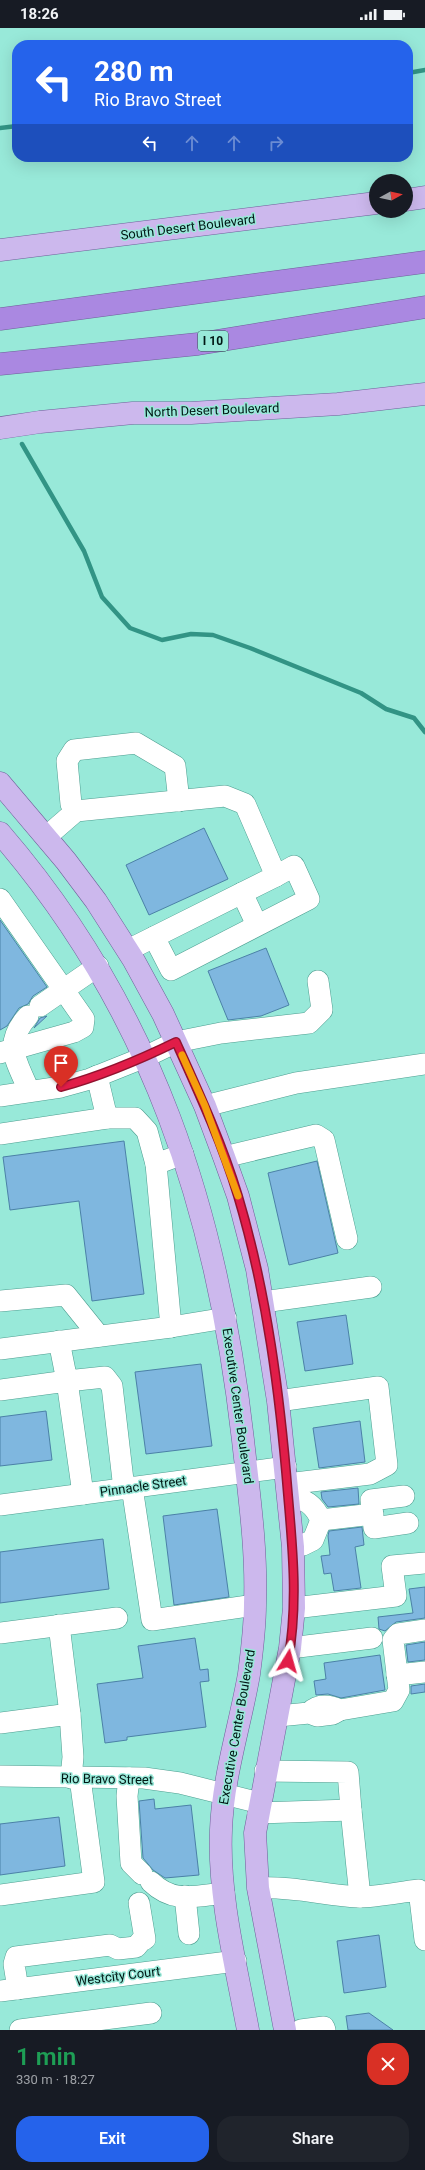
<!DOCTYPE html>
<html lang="en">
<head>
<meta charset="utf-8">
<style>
  :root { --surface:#171b24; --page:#20242c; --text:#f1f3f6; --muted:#9ea1a6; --accent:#2563eb }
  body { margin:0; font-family:Roboto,sans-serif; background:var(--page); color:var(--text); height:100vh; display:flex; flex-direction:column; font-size:15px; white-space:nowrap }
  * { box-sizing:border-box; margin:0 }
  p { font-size:13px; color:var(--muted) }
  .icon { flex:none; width:22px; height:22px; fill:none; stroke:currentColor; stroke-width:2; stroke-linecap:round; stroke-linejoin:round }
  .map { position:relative; height:2002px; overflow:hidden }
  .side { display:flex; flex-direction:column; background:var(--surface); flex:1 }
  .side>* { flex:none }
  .banner { position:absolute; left:12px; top:12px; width:401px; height:122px; border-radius:16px; box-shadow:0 4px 16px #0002; background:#2563eb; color:#fff; overflow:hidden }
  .needle { width:26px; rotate:82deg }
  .buttons { position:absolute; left:369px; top:146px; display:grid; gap:8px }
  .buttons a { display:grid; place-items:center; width:44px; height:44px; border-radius:50%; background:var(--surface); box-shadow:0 4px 16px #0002; font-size:20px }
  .pin { position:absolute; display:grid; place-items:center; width:34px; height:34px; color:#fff; margin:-41px -17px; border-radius:50% 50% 50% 0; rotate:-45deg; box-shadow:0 0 4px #0007 }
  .pin .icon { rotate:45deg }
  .me { position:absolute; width:44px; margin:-22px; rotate:8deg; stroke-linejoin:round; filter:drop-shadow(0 0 3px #0008) }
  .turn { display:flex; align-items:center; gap:14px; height:84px; padding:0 16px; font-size:18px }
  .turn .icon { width:52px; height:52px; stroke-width:2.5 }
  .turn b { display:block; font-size:28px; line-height:34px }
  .lanes { display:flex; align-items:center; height:38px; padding:0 16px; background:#0003; justify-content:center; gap:20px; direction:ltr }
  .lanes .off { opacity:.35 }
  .round { display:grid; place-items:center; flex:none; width:42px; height:42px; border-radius:16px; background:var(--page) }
  .summary { display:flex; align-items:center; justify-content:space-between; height:68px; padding:0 16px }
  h1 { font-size:24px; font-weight:600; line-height:30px; color:#1e9e55 }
  .button { display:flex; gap:8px; margin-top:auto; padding:8px 16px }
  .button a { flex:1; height:46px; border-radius:16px; background:var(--accent); color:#fff; font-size:16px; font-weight:600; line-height:46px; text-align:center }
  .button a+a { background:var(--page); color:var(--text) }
  .status { display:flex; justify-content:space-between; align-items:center; height:28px; padding:0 20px; background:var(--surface); direction:ltr }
  .status svg { height:11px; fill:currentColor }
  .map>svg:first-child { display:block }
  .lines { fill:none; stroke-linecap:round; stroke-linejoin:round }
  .stream { stroke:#329485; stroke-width:4.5 }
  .building { fill:#7fb7df; stroke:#4b81a7 }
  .minor-casing { stroke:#4d9e90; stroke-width:22 }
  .major-casing { stroke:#6e6099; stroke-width:23 }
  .highway-casing { stroke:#6e6099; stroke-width:23 }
  .minor { stroke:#fff; stroke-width:21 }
  .major { stroke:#ccb8ed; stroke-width:22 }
  .highway { stroke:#aa88e1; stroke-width:22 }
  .route-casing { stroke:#92132f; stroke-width:10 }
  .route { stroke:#e11d48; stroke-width:7 }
  .slow { stroke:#f59e0b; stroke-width:7 }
  .labels { text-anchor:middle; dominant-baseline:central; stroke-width:3; stroke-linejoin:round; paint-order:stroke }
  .shield { fill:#98e9d9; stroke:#2e564f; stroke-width:1 }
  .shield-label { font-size:12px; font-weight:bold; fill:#001714 }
  .street-label { font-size:13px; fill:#001714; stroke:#98e9d9 }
</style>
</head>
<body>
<div class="status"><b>18:26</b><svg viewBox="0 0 49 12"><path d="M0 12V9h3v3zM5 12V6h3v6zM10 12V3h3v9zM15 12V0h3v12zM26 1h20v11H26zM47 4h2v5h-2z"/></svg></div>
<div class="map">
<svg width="425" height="2002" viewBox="0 0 425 2002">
  <rect width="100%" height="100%" fill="#98e9d9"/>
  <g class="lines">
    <g class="stream">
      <polyline points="408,45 425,42"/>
      <polyline points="0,100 17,98"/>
      <polyline points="22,416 84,523 102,569 130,600 162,612 191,606 213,607 250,620 361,665 386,681 414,690 425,704"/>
    </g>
  </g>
  <g class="building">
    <polygon points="204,800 228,851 149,887 126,837"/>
    <polygon points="0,892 47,959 33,968 28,976 19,980 7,998 0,1002"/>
    <polygon points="266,920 289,977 261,988 228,992 208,943"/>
    <polygon points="47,988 34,1000 40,990"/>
    <polygon points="124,1113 144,1266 92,1273 79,1173 10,1182 3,1129"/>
    <polygon points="317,1133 338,1225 289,1237 268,1145"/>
    <polygon points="346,1287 353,1336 305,1343 297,1294"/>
    <polygon points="201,1336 212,1418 146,1426 135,1344"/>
    <polygon points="46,1383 52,1432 0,1438 0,1389"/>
    <polygon points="360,1393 365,1434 319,1440 313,1400"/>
    <polygon points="358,1460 359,1476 328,1479 322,1471 321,1464"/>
    <polygon points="217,1481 229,1569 174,1577 163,1488"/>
    <polygon points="362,1499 364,1517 355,1519 361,1560 334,1563 331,1545 324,1546 321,1528 330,1527 328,1508 329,1503"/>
    <polygon points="103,1511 109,1561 0,1575 0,1524"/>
    <polygon points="425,1559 425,1590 396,1594 385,1603 379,1601 378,1589 413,1585 409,1561"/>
    <polygon points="195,1610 200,1642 208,1641 209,1653 200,1654 206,1699 127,1709 127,1712 105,1715 97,1656 143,1650 138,1618"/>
    <polygon points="425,1614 425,1632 408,1634 406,1617"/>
    <polygon points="380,1627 385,1662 341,1670 328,1666 316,1667 314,1653 326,1651 324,1635"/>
    <polygon points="425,1656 425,1664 411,1666 411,1658"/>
    <polygon points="154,1771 155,1781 191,1777 199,1847 165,1850 153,1842 143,1830 139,1773"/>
    <polygon points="59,1789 65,1838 0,1847 0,1796"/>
    <polygon points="379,1907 386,1959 344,1965 337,1913"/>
    <polygon points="369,1985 393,2002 348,2002 346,1988"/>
  </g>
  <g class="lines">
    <g class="minor-casing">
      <g id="minor">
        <polyline points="76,783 71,776 67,733 74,722 136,715 175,738 179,773"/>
        <polyline points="46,809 76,783 225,768 245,776 276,848 128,922"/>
        <polyline points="242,865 257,897"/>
        <polyline points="0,871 84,991 83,999 74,1004 0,1025"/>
        <polyline points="154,909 171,942 309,871 294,838 276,848"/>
        <polyline points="40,978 98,938"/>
        <path d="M28 988C2 1017 17 1033 29 1063"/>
        <polyline points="0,1068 61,1059 90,1051 145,1029 176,1014 221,1005 309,995 322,982 318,953"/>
        <polyline points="205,1078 296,1055 425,1036"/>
        <polyline points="107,1090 135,1090 147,1103 156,1136 183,1126"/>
        <polyline points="0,1106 107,1090 97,1048"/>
        <polyline points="224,1129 316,1107 324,1112 347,1211"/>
        <polyline points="156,1136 171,1299 226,1290"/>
        <polyline points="0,1273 66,1267 99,1308"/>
        <polyline points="263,1274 371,1259"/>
        <polyline points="59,1313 67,1353 105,1349 112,1358 124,1461"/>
        <polyline points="0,1321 171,1299"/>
        <polyline points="0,1362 67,1353 83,1466"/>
        <polyline points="278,1373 378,1359 387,1437 370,1446 287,1456"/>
        <polyline points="132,1459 152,1592 255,1577"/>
        <polyline points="404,1468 371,1472 374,1500 408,1495"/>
        <path d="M289 1471C305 1469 314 1477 321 1492L313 1512 303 1517 293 1519"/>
        <polyline points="0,1477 286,1439"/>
        <polyline points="321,1492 373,1486"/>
        <polyline points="294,1580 396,1568 392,1538 425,1535"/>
        <polyline points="59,1597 70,1686"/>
        <polyline points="0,1605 117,1590"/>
        <polyline points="290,1620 372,1610"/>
        <polyline points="397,1647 425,1644"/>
        <polyline points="340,1682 393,1673 399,1662 393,1612 398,1606 425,1602"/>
        <path d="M278 1688 309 1685 317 1688 333 1686 340 1682C329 1677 318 1676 309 1685"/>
        <polyline points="0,1695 70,1686 73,1729 71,1750"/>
        <polyline points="0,1748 144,1750 180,1755 260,1775"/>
        <polyline points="129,1750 127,1768 131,1835 142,1846"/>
        <polyline points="351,1782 360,1869"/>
        <polyline points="258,1785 351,1782 348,1744 265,1743"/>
        <path d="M151 1854C174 1876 195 1868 224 1865"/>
        <path d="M258 1860C292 1858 324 1867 358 1869 378 1869 400 1864 419 1862L425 1912"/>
        <polyline points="0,1867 94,1854 80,1750"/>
        <polyline points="185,1868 189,1906"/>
        <polyline points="18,1961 14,1936 16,1929 110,1917 118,1921 136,1919 141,1913 145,1911 139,1875"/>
        <polyline points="0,1963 236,1933"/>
        <polyline points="20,2002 151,1985"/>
        <polyline points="301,2002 324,1999 325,2002"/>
      </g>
    </g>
    <g class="major-casing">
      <g id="major">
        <polyline points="406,172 425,169"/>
        <polyline points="0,222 376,175"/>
        <polyline points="0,400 40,394 133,385 191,385 338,376 425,366"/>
        <polyline points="0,755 66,833 96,873 133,931 163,986 205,1078 224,1129 238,1168 257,1241 278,1373 293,1519 294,1580 290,1620 255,1805 258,1860 285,2002"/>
        <path d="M0 805C153 982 217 1183 243 1412 249 1467 257 1521 255 1576 255 1599 252 1623 249 1646 240 1698 223 1748 221 1802 218 1868 236 1937 248 2002"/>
      </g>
    </g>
    <g class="highway-casing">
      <g id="highway">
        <polyline points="0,291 425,234"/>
        <polyline points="0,336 198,316 425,279"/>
      </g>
    </g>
    <use href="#minor" class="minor"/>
    <use href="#major" class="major"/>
    <use href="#highway" class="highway"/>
  </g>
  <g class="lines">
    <g class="route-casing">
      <path id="route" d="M61 1059C101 1048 139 1032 176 1014 199 1065 222 1115 238 1168 267 1265 280 1367 288 1467 293 1523 298 1578 288 1633"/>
    </g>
    <use href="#route" class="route"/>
    <polyline class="slow" points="182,1027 205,1078 238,1168"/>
  </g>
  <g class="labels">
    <rect class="shield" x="198" y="303" width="30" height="20" rx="3"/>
    <g class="shield-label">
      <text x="213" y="313">I 10</text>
    </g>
    <g class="street-label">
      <text transform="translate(188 199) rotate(-7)">South Desert Boulevard</text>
      <text transform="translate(212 382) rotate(-2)">North Desert Boulevard</text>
      <text transform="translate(238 1378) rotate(82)">Executive Center Boulevard</text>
      <text transform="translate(143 1458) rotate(-8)">Pinnacle Street</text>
      <text transform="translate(237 1699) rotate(-80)">Executive Center Boulevard</text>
      <text transform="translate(107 1751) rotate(1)">Rio Bravo Street</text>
      <text transform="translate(118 1948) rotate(-7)">Westcity Court</text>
    </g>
  </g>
</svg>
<div class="buttons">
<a><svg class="needle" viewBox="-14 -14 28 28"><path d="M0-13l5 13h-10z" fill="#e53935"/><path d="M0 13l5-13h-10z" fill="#9ea1a6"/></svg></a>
</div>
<div class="pin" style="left:61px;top:1059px;background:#d93025"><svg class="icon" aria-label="arrive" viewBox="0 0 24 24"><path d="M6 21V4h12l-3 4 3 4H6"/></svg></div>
<svg class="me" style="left:288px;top:1633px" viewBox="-20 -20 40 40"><path d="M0-17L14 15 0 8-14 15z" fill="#e11d48" stroke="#fff" stroke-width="4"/></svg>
<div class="banner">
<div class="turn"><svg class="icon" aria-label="left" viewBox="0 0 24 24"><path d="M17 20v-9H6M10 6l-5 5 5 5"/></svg><div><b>280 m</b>Rio Bravo Street</div></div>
<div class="lanes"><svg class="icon" aria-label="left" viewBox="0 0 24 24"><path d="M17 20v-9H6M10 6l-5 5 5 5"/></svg><svg class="icon off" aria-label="ahead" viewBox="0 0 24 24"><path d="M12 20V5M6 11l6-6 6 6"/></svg><svg class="icon off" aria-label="ahead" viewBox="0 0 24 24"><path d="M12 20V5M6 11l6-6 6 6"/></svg><svg class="icon off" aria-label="right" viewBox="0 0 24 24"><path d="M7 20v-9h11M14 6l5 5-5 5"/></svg></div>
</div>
</div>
<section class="side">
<div class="summary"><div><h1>1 min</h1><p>330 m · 18:27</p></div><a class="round" style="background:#d93025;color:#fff"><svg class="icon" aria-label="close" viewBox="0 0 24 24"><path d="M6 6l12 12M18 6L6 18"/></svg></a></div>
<div class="button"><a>Exit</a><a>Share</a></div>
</section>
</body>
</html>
